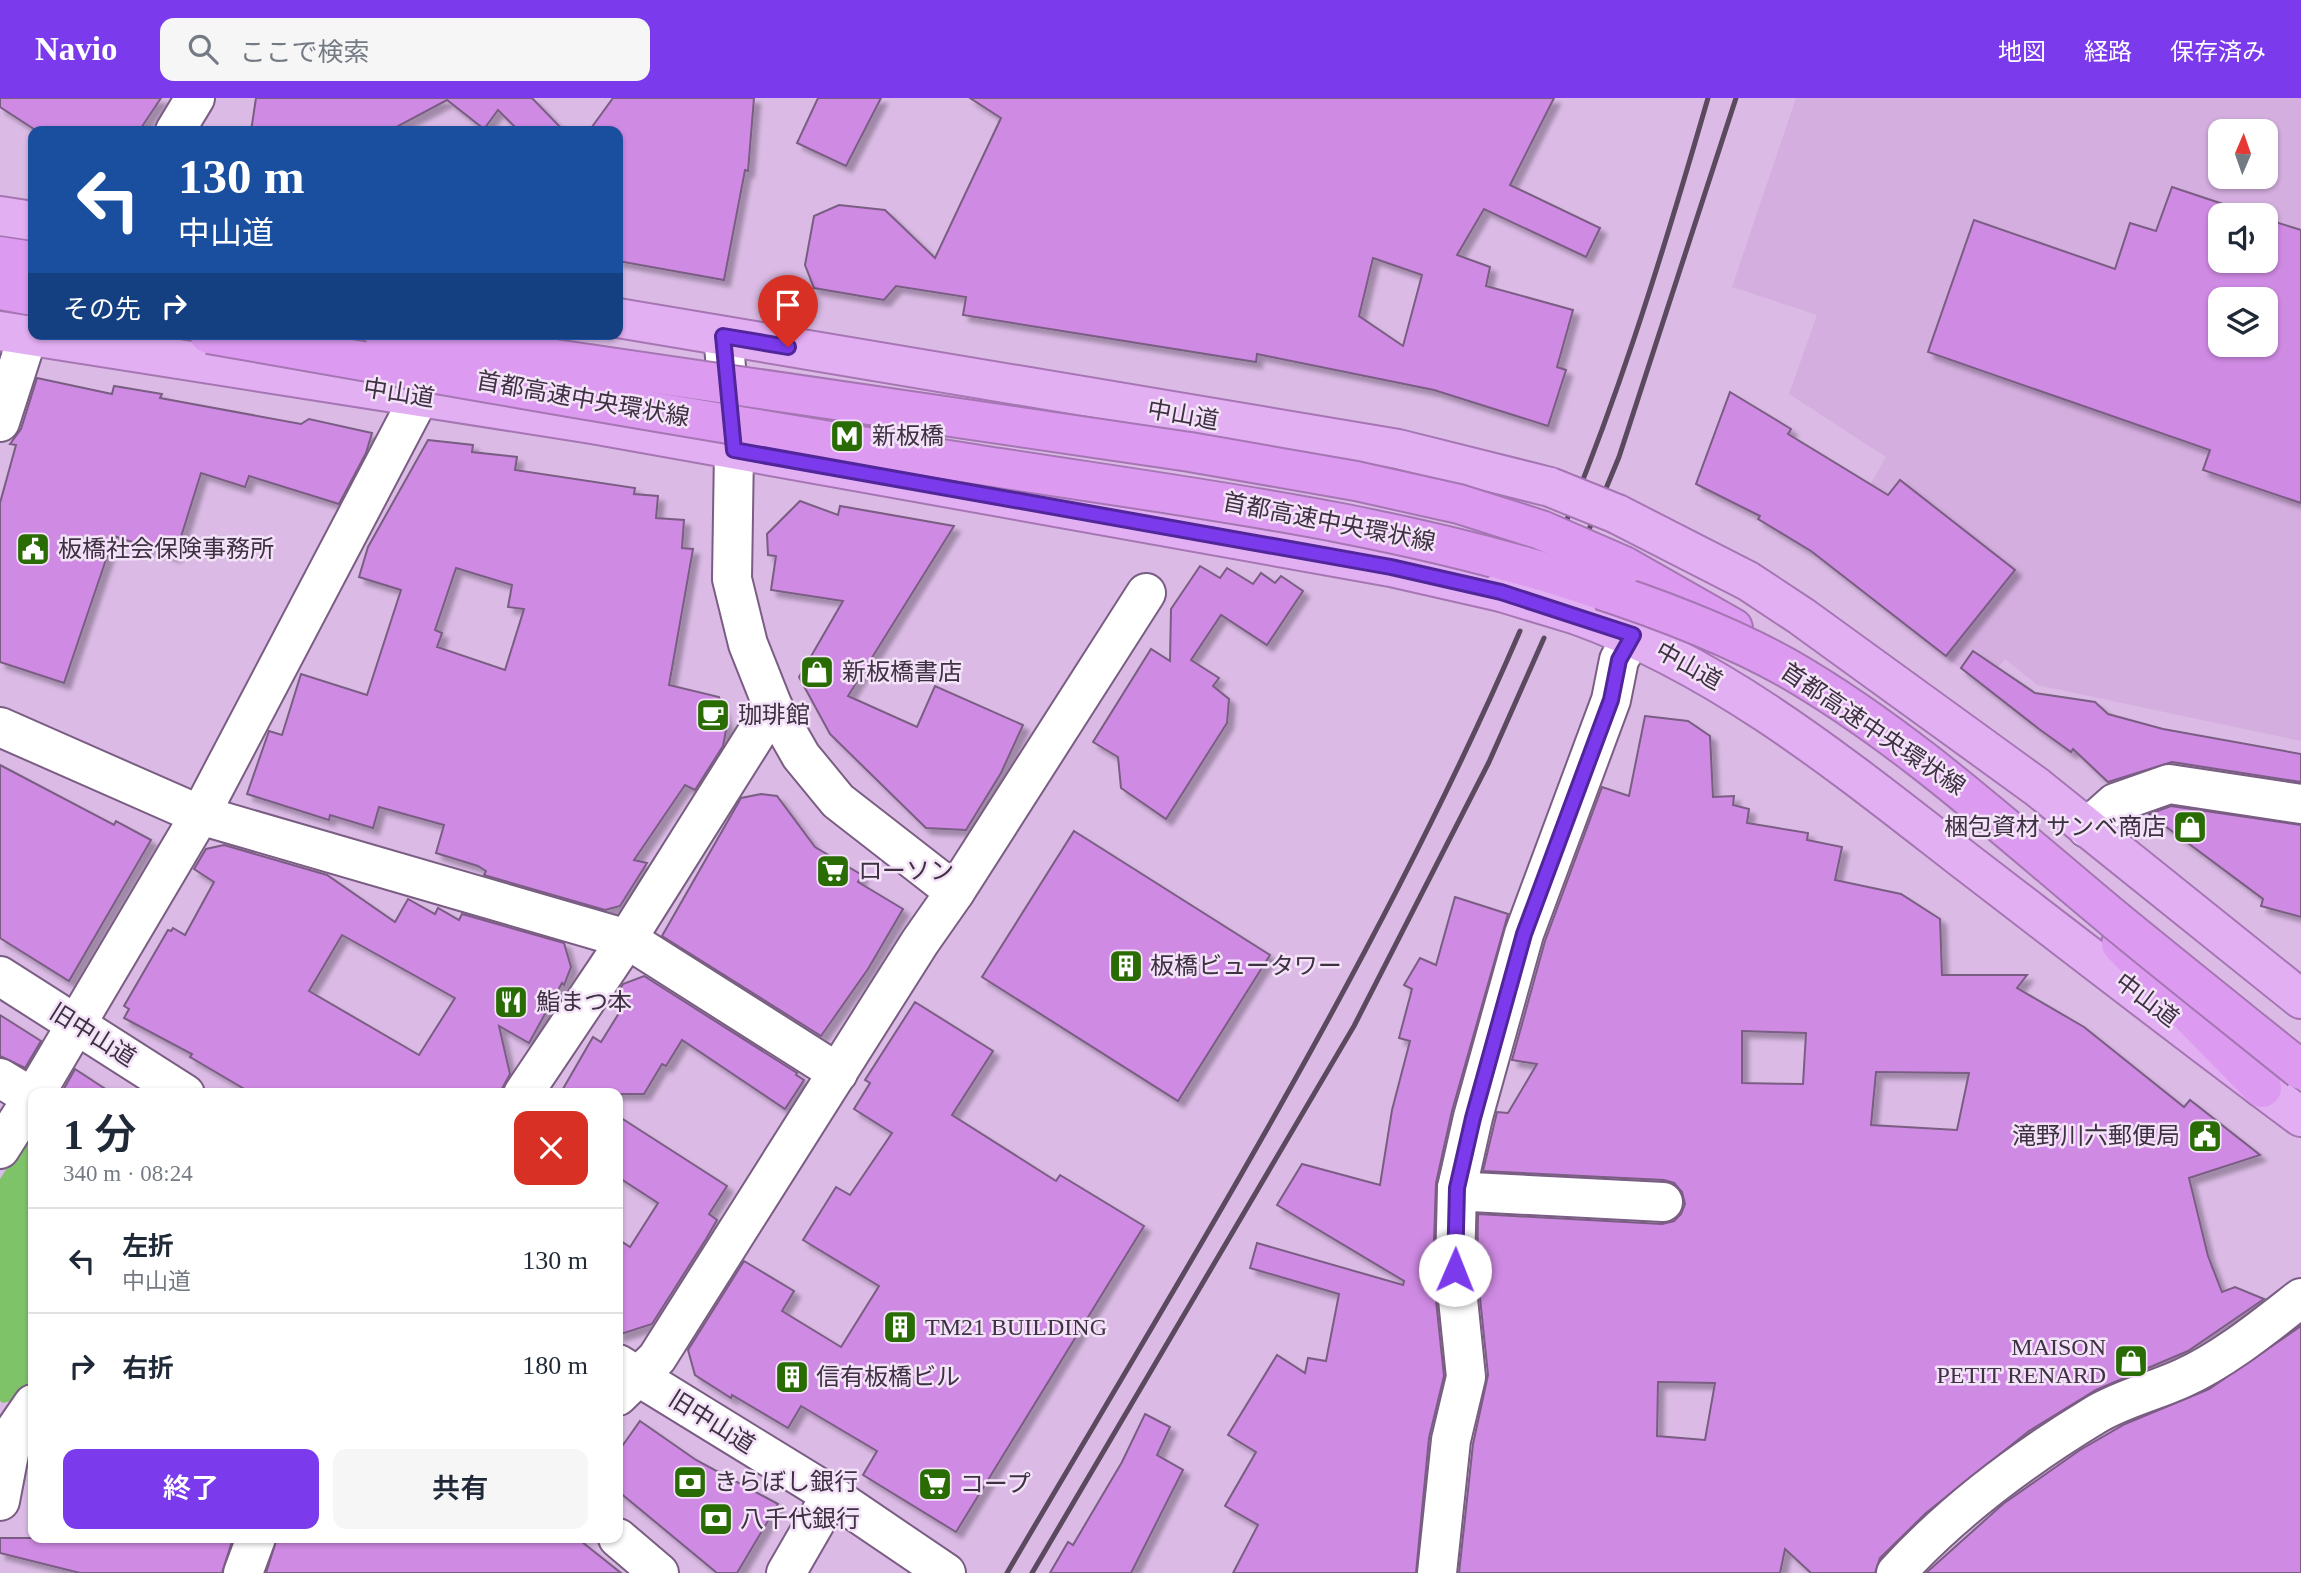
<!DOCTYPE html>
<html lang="ja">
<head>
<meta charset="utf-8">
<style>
  :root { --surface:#fff; --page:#f6f6f7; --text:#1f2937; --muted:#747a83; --line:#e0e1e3; --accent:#7c3aed }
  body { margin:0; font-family:"Times New Roman","Noto Sans JP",serif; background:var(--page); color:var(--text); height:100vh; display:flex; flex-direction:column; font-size:26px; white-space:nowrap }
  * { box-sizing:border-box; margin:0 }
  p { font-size:23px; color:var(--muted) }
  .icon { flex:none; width:38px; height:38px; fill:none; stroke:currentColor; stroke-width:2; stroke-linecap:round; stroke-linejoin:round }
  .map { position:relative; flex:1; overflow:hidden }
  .side { position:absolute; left:28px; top:990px; width:595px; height:455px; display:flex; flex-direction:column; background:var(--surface); border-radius:14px; box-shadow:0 2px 5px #0004 }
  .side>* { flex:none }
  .guide { position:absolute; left:28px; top:28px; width:595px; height:214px; border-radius:14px; box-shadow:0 2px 5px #0004; background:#1a4fa0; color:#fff; overflow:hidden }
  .needle { width:46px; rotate:2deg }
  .tools { position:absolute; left:2208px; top:21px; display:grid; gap:14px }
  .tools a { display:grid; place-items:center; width:70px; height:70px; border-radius:14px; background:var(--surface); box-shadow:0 2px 5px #0004; font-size:35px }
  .pin { position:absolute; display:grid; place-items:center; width:60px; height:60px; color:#fff; margin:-72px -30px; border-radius:50% 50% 50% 0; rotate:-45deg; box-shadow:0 0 7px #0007 }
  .pin .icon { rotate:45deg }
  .me { position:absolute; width:77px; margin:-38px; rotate:1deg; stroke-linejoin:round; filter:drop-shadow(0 0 5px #0008) }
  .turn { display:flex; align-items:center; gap:24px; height:147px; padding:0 35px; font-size:32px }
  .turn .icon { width:91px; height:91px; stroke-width:2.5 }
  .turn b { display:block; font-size:49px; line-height:60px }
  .then { display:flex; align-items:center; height:66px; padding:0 35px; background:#0003; gap:14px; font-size:26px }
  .round { display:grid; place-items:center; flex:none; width:74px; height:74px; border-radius:14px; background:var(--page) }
  .headline { display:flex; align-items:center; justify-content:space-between; height:119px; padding:0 35px }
  h1 { font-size:42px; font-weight:600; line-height:52px }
  .cta { display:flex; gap:14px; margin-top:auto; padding:14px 35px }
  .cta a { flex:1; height:80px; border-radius:14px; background:var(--accent); color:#fff; font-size:28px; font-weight:600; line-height:80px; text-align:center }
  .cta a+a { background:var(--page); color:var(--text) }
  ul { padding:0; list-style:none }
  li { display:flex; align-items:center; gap:21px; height:105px; padding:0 35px; border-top:2px solid var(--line) }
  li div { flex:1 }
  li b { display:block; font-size:26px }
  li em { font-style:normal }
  header { display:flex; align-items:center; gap:42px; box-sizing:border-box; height:98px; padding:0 35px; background:var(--accent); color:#fff }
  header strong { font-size:33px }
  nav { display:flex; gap:38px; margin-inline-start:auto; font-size:24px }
  .search { width:490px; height:63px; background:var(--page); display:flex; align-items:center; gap:18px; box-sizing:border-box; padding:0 24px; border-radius:14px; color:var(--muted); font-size:26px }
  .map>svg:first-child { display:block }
  .built { fill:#d3aede; fill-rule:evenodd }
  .green { fill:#7fc368 }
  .building { fill:#cf8ae3; stroke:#7a5d83; stroke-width:2; fill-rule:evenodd; filter:url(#shadow) }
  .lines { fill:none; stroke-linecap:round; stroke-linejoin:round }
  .minor-casing { stroke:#7a5d83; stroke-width:42 }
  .tertiary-casing { stroke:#7a5d83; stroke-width:42 }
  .trunk-casing { stroke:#a576b3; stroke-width:42 }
  .motorway-casing { stroke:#a576b3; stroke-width:42 }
  .minor { stroke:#fff; stroke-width:38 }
  .tertiary { stroke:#fff; stroke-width:38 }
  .trunk { stroke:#e3aff3; stroke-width:38 }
  .motorway { stroke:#dc9bf0; stroke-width:38 }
  .rail { stroke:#5a495f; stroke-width:5 }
  .trunk-bridge-casing { stroke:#a576b3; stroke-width:42; stroke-linecap:butt }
  .motorway-bridge-casing { stroke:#a576b3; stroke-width:42; stroke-linecap:butt }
  .trunk-bridge { stroke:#e3aff3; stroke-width:38 }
  .motorway-bridge { stroke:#dc9bf0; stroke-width:38 }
  .route-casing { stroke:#51269a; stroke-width:18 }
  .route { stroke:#7c3aed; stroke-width:12 }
  .labels { text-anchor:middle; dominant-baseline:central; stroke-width:5; stroke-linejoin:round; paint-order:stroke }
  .street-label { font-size:24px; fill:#3e3142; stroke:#f3e2f8 }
  .poi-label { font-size:24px; fill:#3e3142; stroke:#f3e2f8; text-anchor:start }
</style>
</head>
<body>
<header>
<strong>Navio</strong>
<div class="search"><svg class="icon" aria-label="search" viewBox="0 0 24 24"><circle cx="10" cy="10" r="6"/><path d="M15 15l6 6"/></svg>ここで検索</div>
<nav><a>地図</a><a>経路</a><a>保存済み</a></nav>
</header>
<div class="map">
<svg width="2301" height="1475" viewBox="0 0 2301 1475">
  <defs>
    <filter id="shadow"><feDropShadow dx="6" dy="6" stdDeviation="2" flood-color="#0004"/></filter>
  </defs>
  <rect width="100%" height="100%" fill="#dbbbe5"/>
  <path class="built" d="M1796 0H2301V643L2037 587 2005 561 1983 588 1825 465 1886 359 1789 296 1817 217 1732 189ZM2221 33H2266V79H2221ZM2221 117H2266V163H2221ZM2221 201H2266V247H2221Z"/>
  <polygon class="green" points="33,1029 33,1281 20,1301 3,1305 0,1303 0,1081"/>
  <g class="building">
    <polygon points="0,0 161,0 139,33 37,33 0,9"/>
    <polygon points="256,0 532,0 564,33 519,33 498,12 484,31 447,2 389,33 251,33"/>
    <polygon points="613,0 754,0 748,73 745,72 724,182 618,163 618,33 589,33"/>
    <polygon points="818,0 881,0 846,68 797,45"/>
    <path d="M970 0H1554L1510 87 1600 130 1586 159 1484 111 1457 157 1490 169 1486 188 1573 212 1557 269 1566 272 1548 328 1434 292 1257 256 1256 264 963 217 966 199 896 188 884 202 814 190 805 167 814 118 839 107 885 112 935 160 1001 20ZM1373 160 1422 177 1403 248 1359 218Z"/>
    <path d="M2172 89 2256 117H2221V163H2266V121L2301 132V405L2203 372 2210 352 1928 254 1974 122 2115 171 2130 125 2156 133ZM2221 201H2266V247H2221Z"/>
    <polygon points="37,280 112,296 114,288 162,296 160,300 301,326 309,321 372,335 366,355 339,406 249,378 245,389 201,375 175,458 114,438 64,585 0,564 0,405 16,347 10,346 21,331"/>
    <polygon points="1730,294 1791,331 1788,336 1888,397 1900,382 2015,472 1946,558 1811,453 1758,421 1760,418 1696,386"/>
    <path d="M428 342 473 347 472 354 517 359 515 372 635 390 634 396 658 398 656 420 684 422 682 450 693 451 669 587 719 599 727 627 723 648 695 692 685 687 634 762 647 765 620 808 605 812 484 777 486 773 478 768 436 755 444 727 379 709 373 730 330 717 329 722 247 696 269 633 282 637 301 576 367 597 401 492 359 479 368 449ZM456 470 512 487 508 509 524 511 505 572 437 549 442 535 435 532Z"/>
    <polygon points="800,403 838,417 840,408 954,428 848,598 917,629 935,588 1023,627 1001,675 966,732 926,730 830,636 799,579 843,503 771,492 776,458 768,457 767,436"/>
    <polygon points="1200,468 1220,480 1227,470 1253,486 1261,475 1275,485 1281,478 1303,493 1267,547 1221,517 1191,562 1219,580 1213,588 1229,601 1227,625 1166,721 1121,690 1118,659 1093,644 1151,551 1170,563 1171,511"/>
    <polygon points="1973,553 2035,595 2095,604 2108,616 2163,631 2301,656 2301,684 2172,664 2108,684 2073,651 2071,654 2039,631 1961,570"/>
    <path d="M1645 618 1688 623 1710 638 1713 699 1734 698 1733 707 1749 711 1747 725 1808 735 1807 742 1842 749 1835 782 1901 796 1940 821 1942 877H2027L2017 890 2084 929 2184 1009 2190 1002 2260 1057 2189 1080 2208 1158 2222 1194 2235 1189 2264 1201 2188 1253 2096 1292 2029 1333 1926 1415 1880 1460 1875 1475H1811L1785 1451 1780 1475H1459L1473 1346 1488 1277 1477 1171 1478 1116 1662 1126 1674 1123 1681 1116 1685 1106 1682 1094 1674 1085 1664 1082 1483 1073 1497 1014 1508 1015 1537 966 1512 962 1545 843 1602 689 1629 698ZM1742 933 1806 935 1803 986 1742 985ZM1876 974 1969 975 1957 1032 1871 1027ZM1658 1284 1715 1285 1705 1342 1657 1338Z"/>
    <polygon points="0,667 114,727 116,723 151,742 69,883 0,840"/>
    <polygon points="761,696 777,698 815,749 862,777 858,784 903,811 868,871 821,938 662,838 741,700"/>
    <polygon points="2171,708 2301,727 2301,819 2261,808 2263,801 2149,716"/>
    <polygon points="1074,733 1270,857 1178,1003 982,879"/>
    <path d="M224 747 327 777 395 824 408 801 435 816 438 810 459 822 462 816 564 845 571 869 564 887 562 885 529 945 499 928 510 976 499 996H253L190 959 192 956 124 920 129 911 124 908 168 832 171 833 173 830 185 837 214 784 194 771 206 751ZM342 837 455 900 419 957 309 893Z"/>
    <polygon points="1455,799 1508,816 1452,1013 1436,1085 1433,1174 1444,1278 1429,1340 1416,1475 1233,1475 1258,1427 1225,1408 1256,1354 1228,1337 1277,1257 1305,1275 1308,1260 1326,1263 1339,1196 1250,1170 1257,1145 1403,1187 1404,1183 1277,1107 1302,1066 1380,1087 1392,1012 1410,943 1399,940 1412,891 1404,887 1420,860 1436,867"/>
    <polygon points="644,878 797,975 796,977 804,982 785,1011 682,942 666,968 662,966 644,996 560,996 593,939 601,944 629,899 619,893 623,886"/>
    <polygon points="915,904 993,953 952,1017 1056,1083 1060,1077 1144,1128 956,1434 863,1377 877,1353 801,1308 788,1330 732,1297 731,1300 695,1277 688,1252 744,1163 794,1193 782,1213 841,1249 879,1188 803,1142 836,1089 850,1097 892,1035 854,1011 870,985 865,982"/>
    <polygon points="0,917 41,943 25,970 0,958"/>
    <polygon points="75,971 113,996 61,996"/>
    <polygon points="618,1018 727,1088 709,1116 717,1122 706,1141 652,1226 618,1237 618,1141 630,1149 658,1105 618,1079"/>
    <polygon points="2301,1228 2301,1475 1926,1475 2003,1406 2080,1352 2125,1326 2209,1291"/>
    <polygon points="1145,1316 1170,1329 1157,1357 1183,1372 1131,1475 1050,1475 1068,1444 1073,1447 1122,1364"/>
    <polygon points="640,1323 696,1362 778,1406 737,1475 717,1475 618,1393 618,1354"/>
    <polygon points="0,1440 233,1440 222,1475 80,1475 0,1455"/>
    <polygon points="277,1440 577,1440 621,1475 266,1475"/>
  </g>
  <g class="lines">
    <g class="minor-casing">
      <g id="minor">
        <polyline points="175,33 195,0"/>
        <polyline points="0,324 28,237"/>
        <polyline points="0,629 200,717 627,841 838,975"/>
        <polyline points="2087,730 2115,705 2169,686 2301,706"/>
        <polyline points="955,794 1146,495"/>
        <polyline points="0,980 33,1000"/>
        <polyline points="35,996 200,717 420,298"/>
        <polyline points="523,996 627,841 773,609"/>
        <polyline points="0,1051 33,999"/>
        <polyline points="1457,1090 1471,1094 1663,1104"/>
        <polyline points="618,1298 657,1260 920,844 955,794 838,703 801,658 773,609 748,546 732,481 734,352 723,238"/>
        <polyline points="0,1403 13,1335 33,1306"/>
        <polyline points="618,1440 659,1475"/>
        <polyline points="243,1475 256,1440"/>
        <polyline points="1437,1475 1451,1342 1466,1279 1455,1172 1457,1090 1473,1019 1524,836 1611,602 1619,562 1633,537"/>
        <path d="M1896 1475C1952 1414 2024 1360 2095 1317 2121 1301 2155 1293 2183 1280 2225 1261 2265 1228 2301 1200"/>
      </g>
    </g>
    <g class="tertiary-casing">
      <g id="tertiary">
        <polyline points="0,878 185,996"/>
        <polyline points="618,1266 831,1397 946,1475"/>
        <polyline points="786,1475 831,1397"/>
      </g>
    </g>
    <g class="trunk-casing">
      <g id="trunk">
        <polyline points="0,118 33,123"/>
        <polyline points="618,220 1398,351 1550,389"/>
        <polyline points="0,233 592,326 1391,469 1501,494"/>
        <polyline points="1617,416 1748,483 1801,518 2037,689 2301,901"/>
        <path d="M1577 517C1722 569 1843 668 1964 762 2076 848 2188 935 2301 1019"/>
      </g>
    </g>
    <g class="motorway-casing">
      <g id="motorway">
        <polyline points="0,158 33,163"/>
        <polyline points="0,192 33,198"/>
        <polyline points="1624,468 1733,530"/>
        <polyline points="2121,846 2262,990"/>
      </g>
    </g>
    <use href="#minor" class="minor"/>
    <use href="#tertiary" class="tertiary"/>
    <use href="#trunk" class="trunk"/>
    <use href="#motorway" class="motorway"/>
    <g class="rail">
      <path d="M1545 473C1612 322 1662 159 1708 0"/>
      <polyline points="1569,480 1619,359 1736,0"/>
      <path d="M1007 1475C1188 1166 1378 862 1520 533"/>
      <polyline points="1032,1475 1354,928 1489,664 1544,540"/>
    </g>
    <g class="trunk-bridge-casing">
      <g id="trunk-bridge">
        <polyline points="1550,389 1617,416"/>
        <polyline points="1501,494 1577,517"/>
      </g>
    </g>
    <g class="motorway-bridge-casing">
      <g id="motorway-bridge">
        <path d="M209 236C464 281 719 326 974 366 1182 399 1389 422 1589 488 1657 510 1727 536 1789 571 1908 640 2009 734 2114 821 2176 872 2239 922 2301 972"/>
        <polyline points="384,236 1190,354 1356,383 1459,406 1541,432 1624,468"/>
      </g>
    </g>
    <use href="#trunk-bridge" class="trunk-bridge"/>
    <use href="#motorway-bridge" class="motorway-bridge"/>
  </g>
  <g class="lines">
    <g class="route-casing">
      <polyline id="route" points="788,249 723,238 734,352 1391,469 1501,494 1633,537 1619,562 1611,602 1524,836 1473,1020 1457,1090 1455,1172"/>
    </g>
    <use href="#route" class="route"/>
  </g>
  <defs>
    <g id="metro-square" transform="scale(1.75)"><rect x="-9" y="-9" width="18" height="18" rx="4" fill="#296c03" stroke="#f3e2f8"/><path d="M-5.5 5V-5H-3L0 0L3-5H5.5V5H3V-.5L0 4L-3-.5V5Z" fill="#fff"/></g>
    <g id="civic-square" transform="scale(1.75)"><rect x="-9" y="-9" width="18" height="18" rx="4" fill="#296c03" stroke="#f3e2f8"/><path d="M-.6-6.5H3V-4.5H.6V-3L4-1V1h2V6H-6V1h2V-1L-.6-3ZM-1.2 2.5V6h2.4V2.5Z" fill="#fff"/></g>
    <g id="shop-square" transform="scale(1.75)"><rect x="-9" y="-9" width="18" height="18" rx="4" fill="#296c03" stroke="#f3e2f8"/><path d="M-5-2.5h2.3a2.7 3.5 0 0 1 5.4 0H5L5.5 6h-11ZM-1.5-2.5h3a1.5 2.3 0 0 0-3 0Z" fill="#fff"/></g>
    <g id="cafe-square" transform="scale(1.75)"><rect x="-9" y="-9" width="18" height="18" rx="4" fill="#296c03" stroke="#f3e2f8"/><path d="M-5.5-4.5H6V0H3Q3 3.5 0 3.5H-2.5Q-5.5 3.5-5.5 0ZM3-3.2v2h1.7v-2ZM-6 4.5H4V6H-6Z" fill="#fff"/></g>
    <g id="supermarket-square" transform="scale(1.75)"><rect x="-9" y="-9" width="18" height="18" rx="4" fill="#296c03" stroke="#f3e2f8"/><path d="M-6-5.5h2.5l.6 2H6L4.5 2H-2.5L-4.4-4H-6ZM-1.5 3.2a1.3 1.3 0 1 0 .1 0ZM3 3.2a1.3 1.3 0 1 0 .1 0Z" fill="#fff"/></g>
    <g id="building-square" transform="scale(1.75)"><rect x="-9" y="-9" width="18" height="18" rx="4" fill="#296c03" stroke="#f3e2f8"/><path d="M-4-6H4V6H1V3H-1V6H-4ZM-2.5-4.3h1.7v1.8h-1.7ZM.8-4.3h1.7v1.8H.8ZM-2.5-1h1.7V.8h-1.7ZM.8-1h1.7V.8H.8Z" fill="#fff"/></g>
    <g id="restaurant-square" transform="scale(1.75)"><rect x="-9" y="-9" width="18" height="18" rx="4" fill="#296c03" stroke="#f3e2f8"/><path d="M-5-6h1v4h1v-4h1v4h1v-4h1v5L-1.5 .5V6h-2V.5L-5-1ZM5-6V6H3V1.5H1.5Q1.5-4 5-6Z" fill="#fff"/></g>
    <g id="bank-square" transform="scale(1.75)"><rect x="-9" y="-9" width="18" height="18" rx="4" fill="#296c03" stroke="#f3e2f8"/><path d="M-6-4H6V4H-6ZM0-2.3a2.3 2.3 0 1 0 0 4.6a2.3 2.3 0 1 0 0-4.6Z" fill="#fff"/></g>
  </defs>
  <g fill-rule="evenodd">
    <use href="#metro-square" x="847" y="338"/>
    <use href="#civic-square" x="33" y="451"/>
    <use href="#shop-square" x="817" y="574"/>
    <use href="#cafe-square" x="713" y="617"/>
    <use href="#shop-square" x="2190" y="729"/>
    <use href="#supermarket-square" x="833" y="773"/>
    <use href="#building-square" x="1126" y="868"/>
    <use href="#restaurant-square" x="511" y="904"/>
    <use href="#civic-square" x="2205" y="1038"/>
    <use href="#building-square" x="900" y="1229"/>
    <use href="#shop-square" x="2131" y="1263"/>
    <use href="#building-square" x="792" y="1279"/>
    <use href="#bank-square" x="690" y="1384"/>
    <use href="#supermarket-square" x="935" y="1386"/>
    <use href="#bank-square" x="716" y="1421"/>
  </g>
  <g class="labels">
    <g class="street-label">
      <text transform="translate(399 295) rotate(9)">中山道</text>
      <text transform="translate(583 301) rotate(10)">首都高速中央環状線</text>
      <text transform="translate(1183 317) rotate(10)">中山道</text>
      <text transform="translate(1329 424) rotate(11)">首都高速中央環状線</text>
      <text transform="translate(1689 568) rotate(29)">中山道</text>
      <text transform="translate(1873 631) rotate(34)">首都高速中央環状線</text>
      <text transform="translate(2147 902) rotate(37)">中山道</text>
      <text transform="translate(93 937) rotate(32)">旧中山道</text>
      <text transform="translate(712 1324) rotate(32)">旧中山道</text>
    </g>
    <g class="poi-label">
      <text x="872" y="338">新板橋</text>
      <text x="58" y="451">板橋社会保険事務所</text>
      <text x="842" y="574">新板橋書店</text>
      <text x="738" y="617">珈琲館</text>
      <text x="2166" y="729" text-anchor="end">梱包資材 サンベ商店</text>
      <text x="858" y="773">ローソン</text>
      <text x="1150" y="868">板橋ビュータワー</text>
      <text x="536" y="904">鮨まつ本</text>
      <text x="2180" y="1038" text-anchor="end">滝野川六郵便局</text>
      <text x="925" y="1229">TM21 BUILDING</text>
      <text x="2106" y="1249" text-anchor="end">MAISON<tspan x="2106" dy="28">PETIT RENARD</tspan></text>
      <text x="816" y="1279">信有板橋ビル</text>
      <text x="714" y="1384">きらぼし銀行</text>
      <text x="960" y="1386">コープ</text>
      <text x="740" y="1421">八千代銀行</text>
    </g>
  </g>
</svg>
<div class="tools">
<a><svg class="needle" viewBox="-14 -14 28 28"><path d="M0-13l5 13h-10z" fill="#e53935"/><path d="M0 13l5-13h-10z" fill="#747a83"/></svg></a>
<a><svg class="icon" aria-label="sound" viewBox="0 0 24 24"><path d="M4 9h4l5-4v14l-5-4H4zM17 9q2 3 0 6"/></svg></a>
<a><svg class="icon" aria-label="layers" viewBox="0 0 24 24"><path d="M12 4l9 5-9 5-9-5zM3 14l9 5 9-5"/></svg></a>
</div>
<div class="pin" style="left:788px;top:249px;background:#d93025"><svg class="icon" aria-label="arrive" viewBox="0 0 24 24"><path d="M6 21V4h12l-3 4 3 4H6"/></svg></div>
<svg class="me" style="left:1455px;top:1172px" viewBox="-20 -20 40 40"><circle r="19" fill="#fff"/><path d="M0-13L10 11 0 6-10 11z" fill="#7c3aed"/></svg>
<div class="guide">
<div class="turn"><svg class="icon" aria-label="left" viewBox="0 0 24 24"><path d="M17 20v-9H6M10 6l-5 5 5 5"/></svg><div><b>130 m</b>中山道</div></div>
<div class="then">その先<svg class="icon" aria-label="right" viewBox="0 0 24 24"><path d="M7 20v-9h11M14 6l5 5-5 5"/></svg></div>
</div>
<section class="side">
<div class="headline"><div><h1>1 分</h1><p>340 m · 08:24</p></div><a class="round" style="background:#d93025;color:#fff"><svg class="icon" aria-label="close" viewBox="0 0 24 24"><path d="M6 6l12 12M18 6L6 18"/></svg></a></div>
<ul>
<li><svg class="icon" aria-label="left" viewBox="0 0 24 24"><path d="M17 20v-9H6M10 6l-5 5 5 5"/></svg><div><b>左折</b><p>中山道</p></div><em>130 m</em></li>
<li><svg class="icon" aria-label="right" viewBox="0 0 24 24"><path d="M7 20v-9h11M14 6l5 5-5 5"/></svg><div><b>右折</b></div><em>180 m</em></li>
</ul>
<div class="cta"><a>終了</a><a>共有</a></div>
</section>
</div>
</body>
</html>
